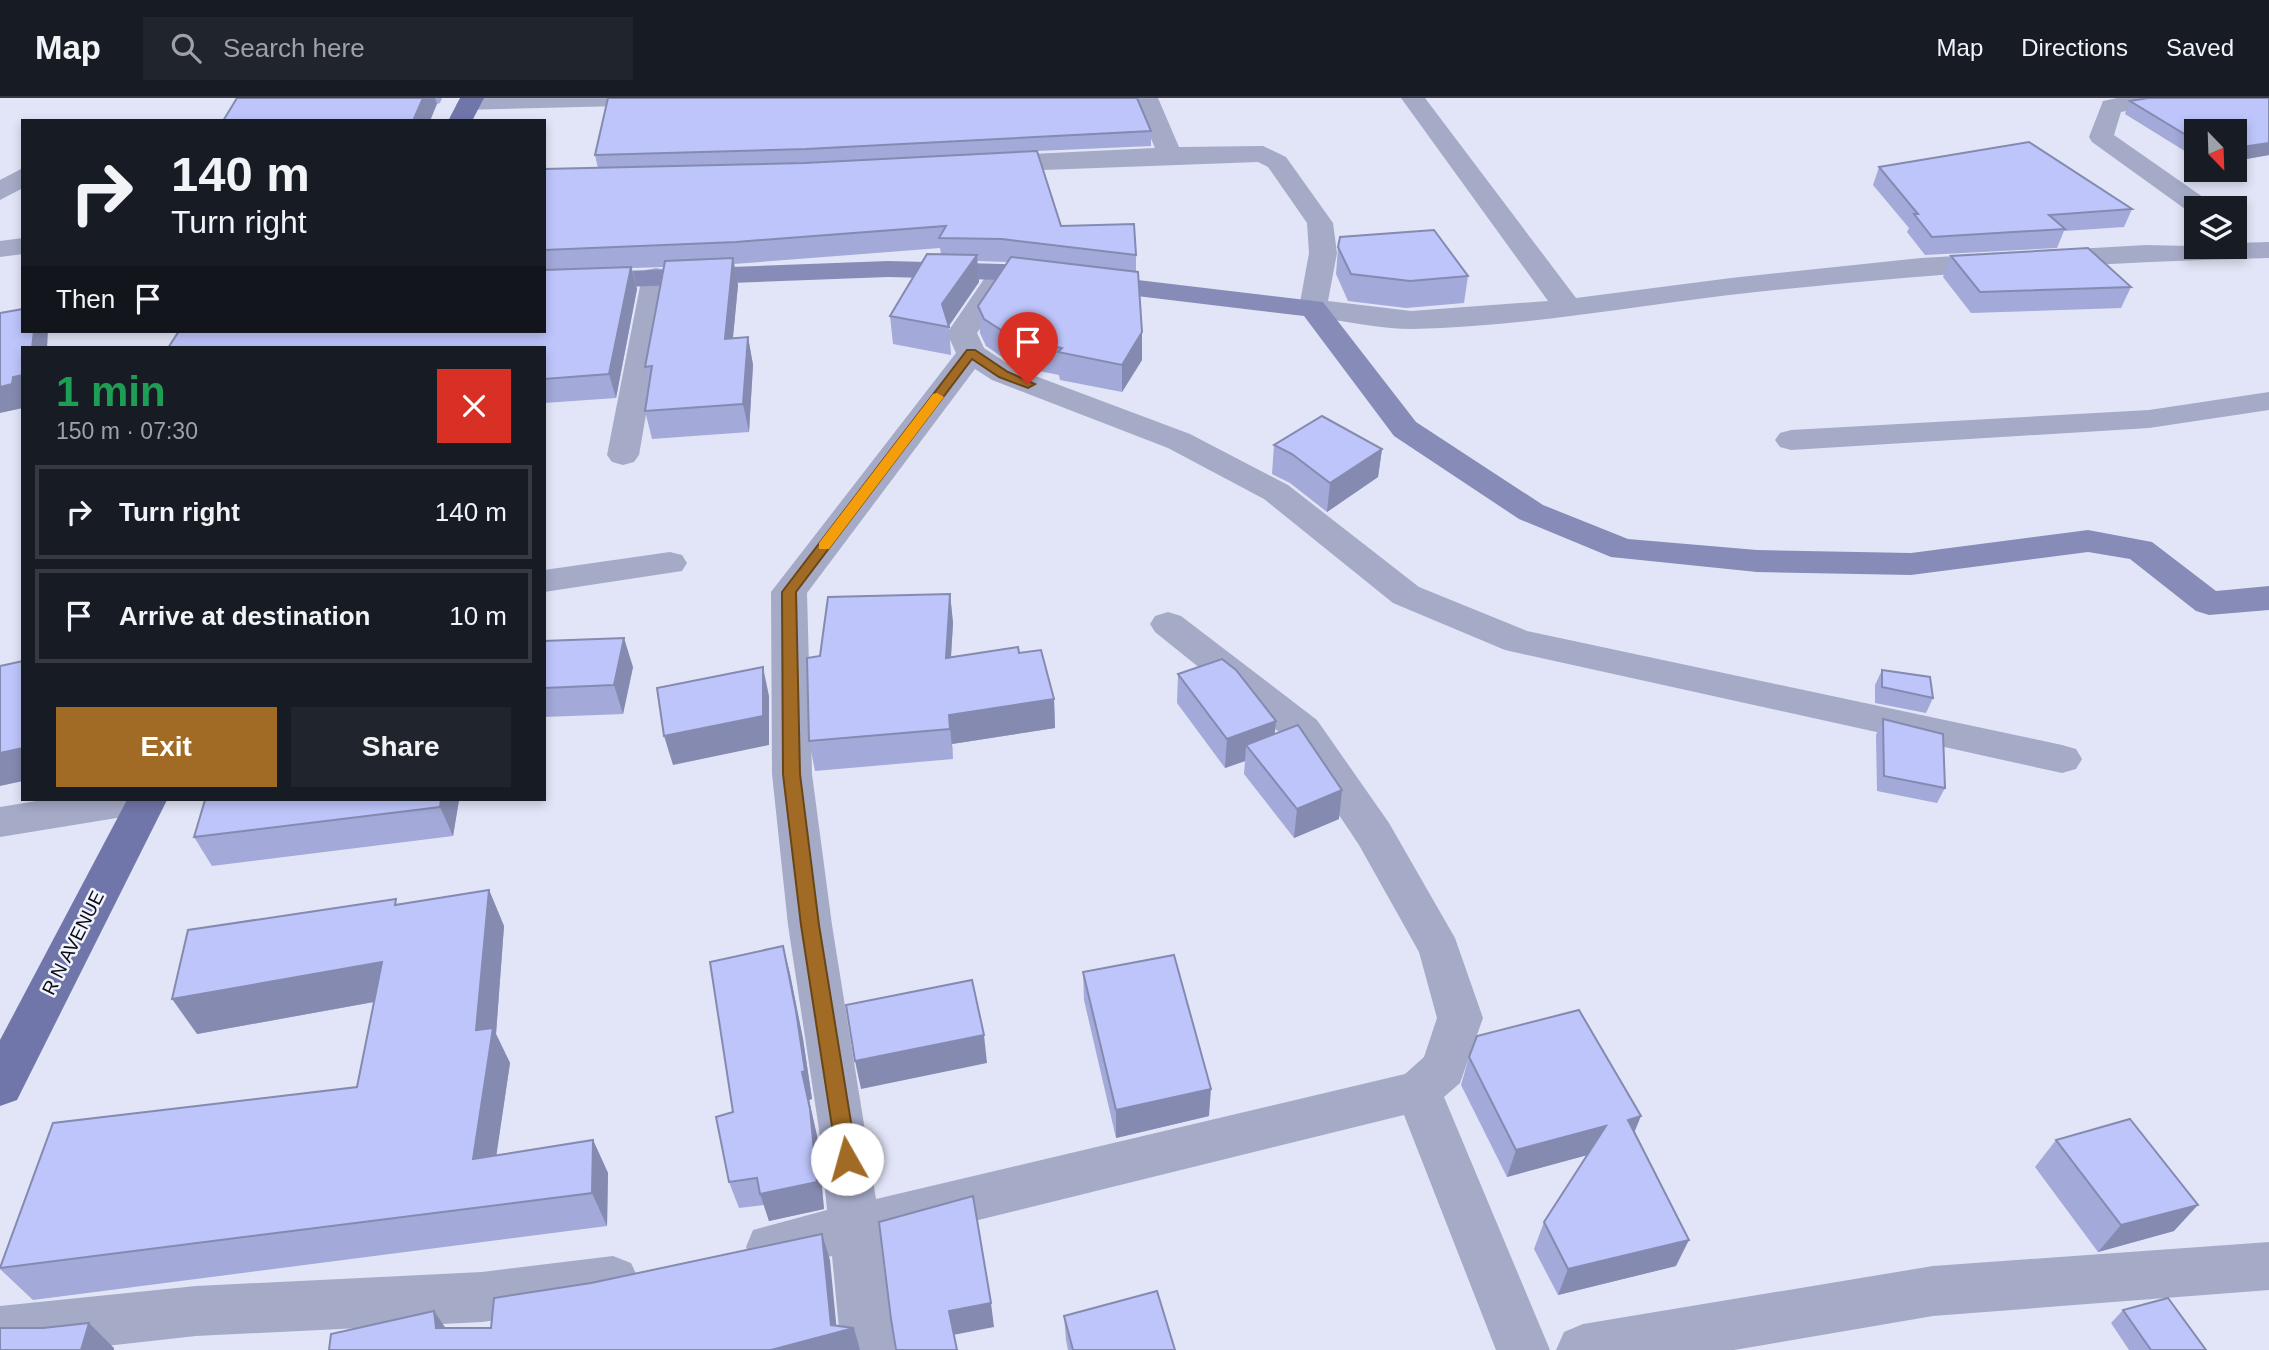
<!DOCTYPE html>
<html lang="en">
<head>
<meta charset="utf-8">
<style>
  :root { --surface:#171b24; --page:#20242c; --text:#f1f3f6; --muted:#9ea1a6; --line:#363941; --accent:#a16b25 }
  body { margin:0; font-family:Arial,sans-serif; background:var(--page); color:var(--text); height:100vh; display:flex; flex-direction:column; font-size:26px; white-space:nowrap }
  * { box-sizing:border-box; margin:0 }
  p { font-size:23px; color:var(--muted) }
  .icon { flex:none; width:38px; height:38px; fill:none; stroke:currentColor; stroke-width:2; stroke-linecap:round; stroke-linejoin:round }
  .map { position:relative; flex:1; overflow:hidden }
  .panel { position:absolute; left:21px; top:248px; width:525px; height:455px; display:flex; flex-direction:column; background:var(--surface); border-radius:0px; box-shadow:0 4px 10px #0003 }
  .panel>* { flex:none }
  .top-card { position:absolute; left:21px; top:21px; width:525px; height:214px; border-radius:0px; box-shadow:0 4px 10px #0003; background:#171b24; color:var(--text); overflow:hidden }
  .needle { width:46px; rotate:157deg }
  .fabs { position:absolute; left:2184px; top:21px; display:grid; gap:14px }
  .fabs a { display:grid; place-items:center; width:63px; height:63px; border-radius:0px; background:var(--surface); box-shadow:0 4px 10px #0003; font-size:35px }
  .pin { position:absolute; display:grid; place-items:center; width:60px; height:60px; color:#fff; margin:-72px -30px; border-radius:50% 50% 50% 0; rotate:-45deg; box-shadow:0 0 7px #0007 }
  .pin .icon { rotate:45deg }
  .me { position:absolute; width:77px; margin:-38px; rotate:353deg; stroke-linejoin:round; filter:drop-shadow(0 0 5px #0008) }
  .turn { display:flex; align-items:center; gap:24px; height:147px; padding:0 35px; font-size:32px }
  .turn .icon { width:91px; height:91px; stroke-width:2.5 }
  .turn b { display:block; font-size:49px; line-height:60px }
  .then { display:flex; align-items:center; height:66px; padding:0 35px; background:#0003; gap:14px; font-size:26px }
  .round { display:grid; place-items:center; flex:none; width:74px; height:74px; border-radius:0px; background:var(--page) }
  .head { display:flex; align-items:center; justify-content:space-between; height:119px; padding:0 35px }
  h1 { font-size:42px; font-weight:600; line-height:52px; color:#1e9e55 }
  .primary-button { display:flex; gap:14px; margin-top:auto; padding:14px 35px }
  .primary-button a { flex:1; height:80px; border-radius:0px; background:var(--accent); color:#fff; font-size:28px; font-weight:600; line-height:80px; text-align:center }
  .primary-button a+a { background:var(--page); color:var(--text) }
  ul { padding:0; list-style:none }
  li { display:flex; align-items:center; gap:21px; height:94px; margin:0 14px 10px; padding:0 21px; border:4px solid var(--line); border-radius:0px }
  li div { flex:1 }
  li b { display:block; font-size:26px }
  li em { font-style:normal }
  header { display:flex; align-items:center; gap:42px; box-sizing:border-box; height:98px; padding:0 35px; background:var(--surface); border-bottom:2px solid var(--line) }
  header strong { font-size:33px }
  nav { display:flex; gap:38px; margin-inline-start:auto; font-size:24px }
  .search { width:490px; height:63px; background:var(--page); display:flex; align-items:center; gap:18px; box-sizing:border-box; padding:0 24px; border-radius:0px; color:var(--muted); font-size:26px }
  .map>svg:first-child { display:block }
  .lines { fill:none; stroke-linecap:round; stroke-linejoin:round }
  .street { fill:#a5aac7; fill-rule:evenodd }
  .secondary { fill:#868cb7; fill-rule:evenodd }
  .primary { fill:#7076aa; fill-rule:evenodd }
  .wall { fill:#a3a9d8 }
  .shaded-wall { fill:#858ab0 }
  .building { fill:#bec5fb; stroke:#858ab0; stroke-width:2 }
  .route { fill:#a16b25; stroke:#694618; stroke-width:2 }
  .slow { fill:#f59e0b }
  .labels { text-anchor:middle; dominant-baseline:central; stroke-width:5; stroke-linejoin:round; paint-order:stroke }
  .street-label { font-size:19px; fill:#0c0d13; stroke:#f1f3fe }
</style>
</head>
<body>
<header>
<strong>Map</strong>
<div class="search"><svg class="icon" aria-label="search" viewBox="0 0 24 24"><circle cx="10" cy="10" r="6"/><path d="M15 15l6 6"/></svg>Search here</div>
<nav><a>Map</a><a>Directions</a><a>Saved</a></nav>
</header>
<div class="map">
<svg width="2269" height="1252" viewBox="0 0 2269 1252">
  <rect width="100%" height="100%" fill="#e2e5f7"/>
  <g class="lines">
    <g class="street">
      <polygon points="467,0 675,0 671,5 663,7 460,12 456,7 460,2"/>
      <path d="M1134 0H1158L1179 49 1263 48 1286 59 1333 125 1337 155 1328 203 1411 213 1548 203 1401 0H1425L1576 200 1731 180 1921 160 2146 147 2235 149V145L2269 144V160C2097 164 1927 176 1756 194 1642 206 1528 229 1413 231 1380 231 1345 223 1313 219L1303 216 1299 210 1309 155 1307 125 1268 69 1258 64 989 74 980 71 976 66 980 61 989 58 1155 50Z"/>
      <polygon points="2117,0 2177,0 2173,5 2121,14 2114,37 2210,104 2214,110 2196,110 2196,117 2192,116 2092,44 2089,39 2103,3"/>
      <polygon points="23,70 23,90 0,102 0,82"/>
      <polygon points="23,140 23,156 0,159 0,143"/>
      <polygon points="1003,166 1013,168 1017,174 977,235 984,250 1014,270 1190,336 1288,387 1419,489 1527,533 2062,647 2076,651 2082,661 2076,671 2062,675 1505,552 1393,505 1264,401 1168,350 992,282 975,271 807,495 812,676 832,827 876,1101 1405,976 1424,959 1437,920 1419,854 1359,747 1289,642 1155,534 1150,526 1155,518 1168,514 1181,518 1317,622 1389,725 1455,840 1483,920 1460,985 1444,999 1550,1252 1496,1252 1404,1017 881,1146 895,1252 841,1252 832,1158 771,1173 753,1166 746,1149 753,1132 827,1112 820,1038 788,827 772,676 771,494 956,255 947,235 993,168"/>
      <polygon points="656,170 666,172 670,178 639,357 634,364 623,367 612,364 607,357 642,178 646,172"/>
      <polygon points="2269,294 2269,312 2149,330 1791,352 1780,349 1775,342 1780,335 1791,332 2149,312"/>
      <polygon points="670,454 682,457 687,465 682,473 544,494 544,472"/>
      <polygon points="43,702 155,702 149,713 135,717 0,739 0,709"/>
      <polygon points="2269,1144 2269,1192 1933,1218 1734,1252 1556,1252 1564,1234 1583,1226 1933,1168"/>
      <polygon points="613,1158 631,1165 639,1182 631,1199 613,1206 482,1224 196,1238 70,1252 0,1252 0,1208 196,1188 482,1174"/>
    </g>
    <polygon class="secondary" points="888,163 1003,166 1323,204 1416,324 1543,407 1628,441 1757,452 1911,455 2088,432 2152,444 2216,493 2269,488 2269,512 2209,517 2196,513 2130,461 2088,454 1911,477 1757,474 1611,459 1519,421 1394,338 1304,218 1003,182 888,179 544,192 544,176"/>
    <g class="primary">
      <polygon points="460,0 484,0 472,23 448,23"/>
      <polygon points="127,702 167,702 17,1002 0,1008 0,942"/>
    </g>
  </g>
  <g class="wall">
    <polygon points="237,0 442,0 440,5 437,6"/>
    <polygon points="2269,0 2269,57 2235,63 2196,33 2196,60 2125,16 2130,3"/>
    <polygon points="1151,33 1151,48 1037,53 1061,128 1136,157 1136,173 1142,262 1122,294 1060,282 1059,277 1015,268 986,248 980,235 978,208 1007,164 977,163 979,184 949,228 951,257 893,246 890,218 941,156 940,150 734,166 738,187 733,240 748,239 753,267 749,334 652,341 645,313 649,285 645,269 663,169 632,170 637,191 616,300 544,305 544,71 598,70 595,57"/>
    <polygon points="1879,69 2132,111 2124,129 2064,133 2057,150 1925,157 1907,134 1909,130 1873,87"/>
    <polygon points="1338,149 1468,178 1464,205 1406,210 1348,203 1336,176"/>
    <polygon points="1951,158 2131,189 2121,210 1971,215 1943,179"/>
    <polygon points="1274,347 1382,351 1378,379 1327,414 1290,385 1272,376"/>
    <polygon points="950,496 953,525 951,560 1019,555 1054,601 1055,630 952,646 953,661 815,673 809,643 820,558"/>
    <polygon points="544,543 633,569 623,616 544,619"/>
    <polygon points="1882,572 1933,600 1926,615 1875,605 1875,587"/>
    <polygon points="1178,576 1274,636 1339,721 1294,740 1244,676 1245,663 1225,670 1177,605"/>
    <polygon points="1883,621 1945,690 1937,705 1877,693 1876,637"/>
    <polygon points="459,702 453,738 212,768 194,739"/>
    <polygon points="489,792 504,828 496,936 510,965 496,1057 593,1042 608,1075 607,1128 33,1202 0,1171 357,989 374,904 197,936 399,806"/>
    <polygon points="783,848 790,876 803,941 812,1001 809,1002 817,1038 824,1111 769,1123 764,1107 739,1110 729,1084 733,1014"/>
    <polygon points="1083,874 1209,1018 1116,1040 1084,902"/>
    <polygon points="1469,959 1634,1035 1676,1168 1558,1197 1534,1151 1544,1124 1587,1057 1507,1079 1461,987"/>
    <polygon points="2056,1042 2174,1133 2098,1154 2035,1069"/>
    <polygon points="2123,1212 2206,1252 2129,1252 2111,1225"/>
    <polygon points="1064,1218 1175,1252 1068,1252 1066,1242"/>
  </g>
  <g class="shaded-wall">
    <polygon points="423,0 435,0 437,6 430,23 413,23"/>
    <polygon points="2269,45 2269,57 2235,63 2235,50"/>
    <polygon points="977,157 979,184 948,229 942,206"/>
    <polygon points="733,160 738,187 730,269 725,241"/>
    <polygon points="631,169 637,191 616,300 609,276"/>
    <polygon points="34,233 48,233 47,250 32,250"/>
    <polygon points="1142,234 1142,262 1122,294 1122,267"/>
    <polygon points="748,239 753,267 749,334 743,306"/>
    <polygon points="23,277 23,310 0,315 0,289 13,279"/>
    <polygon points="1382,351 1378,379 1327,414 1330,385"/>
    <polygon points="950,496 953,525 949,590 946,560"/>
    <polygon points="624,540 633,569 623,616 614,587"/>
    <polygon points="763,569 769,598 769,647 673,667 664,638"/>
    <polygon points="1054,601 1055,630 952,646 953,661 949,617"/>
    <polygon points="1276,623 1273,652 1246,647 1245,663 1225,670 1227,641"/>
    <polygon points="23,650 23,683 0,688 0,655"/>
    <polygon points="1342,692 1339,721 1294,740 1297,711"/>
    <polygon points="441,702 459,702 453,738 440,709"/>
    <polygon points="489,792 504,828 496,936 510,965 491,1094 473,1061 476,932"/>
    <polygon points="783,848 790,876 803,941 812,1001 809,1002 817,1038 824,1111 769,1123 760,1096 802,974"/>
    <polygon points="382,864 401,899 197,936 172,901"/>
    <polygon points="984,937 987,965 861,991 855,963"/>
    <polygon points="1211,991 1209,1018 1116,1040 1116,1012"/>
    <polygon points="1641,1018 1630,1045 1628,1022"/>
    <polygon points="1606,1028 1595,1055 1507,1079 1516,1052"/>
    <polygon points="593,1042 608,1075 607,1128 592,1095"/>
    <polygon points="2198,1107 2174,1133 2098,1154 2121,1127"/>
    <polygon points="822,1136 830,1162 837,1234 854,1230 860,1252 771,1252 831,1227"/>
    <polygon points="1689,1142 1676,1168 1558,1197 1568,1171"/>
    <polygon points="991,1205 994,1229 953,1237 949,1213"/>
    <polygon points="434,1213 451,1238 436,1230"/>
    <polygon points="89,1225 114,1250 114,1252 81,1252"/>
  </g>
  <g class="building">
    <polygon points="237,0 423,0 413,23 223,23"/>
    <polygon points="608,0 1137,0 1151,33 806,51 595,57"/>
    <polygon points="2148,0 2269,0 2269,45 2235,50 2235,33 2196,33 2196,43 2130,3"/>
    <polygon points="2029,44 2132,111 2049,117 2065,131 1932,139 1914,116 1918,116 1879,69"/>
    <polygon points="1037,53 1061,128 1134,126 1136,157 1002,141 939,140 946,128 736,144 544,152 544,71 805,65"/>
    <polygon points="1434,132 1468,178 1410,183 1351,176 1338,149 1340,139"/>
    <polygon points="2088,150 2131,189 1980,194 1951,158"/>
    <polygon points="927,156 977,157 942,206 949,229 890,218"/>
    <polygon points="1011,159 1138,174 1142,234 1122,267 1058,254 1062,250 1014,240 984,221 978,208"/>
    <polygon points="733,160 725,241 748,239 743,306 645,313 652,268 645,269 665,163"/>
    <polygon points="631,169 609,276 544,281 544,250 168,250 179,233 544,233 544,172"/>
    <polygon points="23,211 23,233 34,233 32,250 23,250 23,277 13,279 12,286 0,289 0,215"/>
    <polygon points="1322,318 1382,351 1330,385 1292,356 1274,347"/>
    <polygon points="950,496 946,560 1018,549 1019,555 1041,552 1054,601 949,617 950,631 809,643 807,560 820,558 828,499"/>
    <polygon points="624,540 614,587 544,590 544,543"/>
    <polygon points="1222,561 1236,572 1276,623 1227,641 1178,576"/>
    <polygon points="23,563 23,650 0,655 0,568"/>
    <polygon points="763,569 763,618 664,638 657,590"/>
    <polygon points="1882,572 1930,579 1933,600 1882,589"/>
    <polygon points="1883,621 1943,636 1945,690 1884,678"/>
    <polygon points="1298,627 1342,692 1297,711 1246,647"/>
    <polygon points="205,702 441,702 440,709 194,739"/>
    <polygon points="489,792 476,932 493,930 473,1061 593,1042 592,1095 0,1170 53,1025 357,989 382,864 172,901 188,832 396,801 395,807"/>
    <polygon points="783,848 796,913 805,973 802,974 810,1011 817,1084 760,1096 757,1080 729,1084 716,1019 733,1014 710,864"/>
    <polygon points="1174,857 1211,991 1116,1012 1083,874"/>
    <polygon points="972,882 984,937 855,963 846,907"/>
    <polygon points="1579,912 1641,1018 1628,1022 1689,1142 1568,1171 1544,1124 1606,1028 1516,1052 1469,959 1477,938"/>
    <polygon points="2130,1021 2198,1107 2121,1127 2056,1042"/>
    <polygon points="973,1098 991,1205 949,1213 957,1252 896,1252 891,1221 879,1124"/>
    <polygon points="822,1136 831,1227 854,1230 771,1252 329,1252 331,1236 434,1213 436,1230 491,1230 494,1200 591,1185"/>
    <polygon points="1157,1193 1175,1252 1073,1252 1064,1218"/>
    <polygon points="2168,1200 2206,1252 2151,1252 2123,1212"/>
    <polygon points="89,1225 81,1252 0,1252 0,1230 43,1230"/>
  </g>
  <polygon class="route" points="967,252 975,252 1008,274 1035,286 1028,290 999,279 972,261 796,494 800,676 819,827 857,1061 854,1067 847,1070 840,1067 837,1061 801,827 783,676 782,494"/>
  <polygon class="slow" points="937,295 944,299 829,451 819,451 819,445 933,296"/>
  <g class="labels">
    <g class="street-label">
      <text transform="translate(73 845) rotate(-63)">R N AVENUE</text>
    </g>
  </g>
</svg>
<div class="fabs">
<a><svg class="needle" viewBox="-14 -14 28 28"><path d="M0-13l5 13h-10z" fill="#e53935"/><path d="M0 13l5-13h-10z" fill="#9ea1a6"/></svg></a>
<a><svg class="icon" aria-label="layers" viewBox="0 0 24 24"><path d="M12 4l9 5-9 5-9-5zM3 14l9 5 9-5"/></svg></a>
</div>
<div class="pin" style="left:1028px;top:286px;background:#d93025"><svg class="icon" aria-label="arrive" viewBox="0 0 24 24"><path d="M6 21V4h12l-3 4 3 4H6"/></svg></div>
<svg class="me" style="left:847px;top:1061px" viewBox="-20 -20 40 40"><circle r="19" fill="#fff"/><path d="M0-13L10 11 0 6-10 11z" fill="#a16b25"/></svg>
<div class="top-card">
<div class="turn"><svg class="icon" aria-label="right" viewBox="0 0 24 24"><path d="M7 20v-9h11M14 6l5 5-5 5"/></svg><div><b>140 m</b>Turn right</div></div>
<div class="then">Then<svg class="icon" aria-label="arrive" viewBox="0 0 24 24"><path d="M6 21V4h12l-3 4 3 4H6"/></svg></div>
</div>
<section class="panel">
<div class="head"><div><h1>1 min</h1><p>150 m · 07:30</p></div><a class="round" style="background:#d93025;color:#fff"><svg class="icon" aria-label="close" viewBox="0 0 24 24"><path d="M6 6l12 12M18 6L6 18"/></svg></a></div>
<ul>
<li><svg class="icon" aria-label="right" viewBox="0 0 24 24"><path d="M7 20v-9h11M14 6l5 5-5 5"/></svg><div><b>Turn right</b></div><em>140 m</em></li>
<li><svg class="icon" aria-label="arrive" viewBox="0 0 24 24"><path d="M6 21V4h12l-3 4 3 4H6"/></svg><div><b>Arrive at destination</b></div><em>10 m</em></li>
</ul>
<div class="primary-button"><a>Exit</a><a>Share</a></div>
</section>
</div>
</body>
</html>
